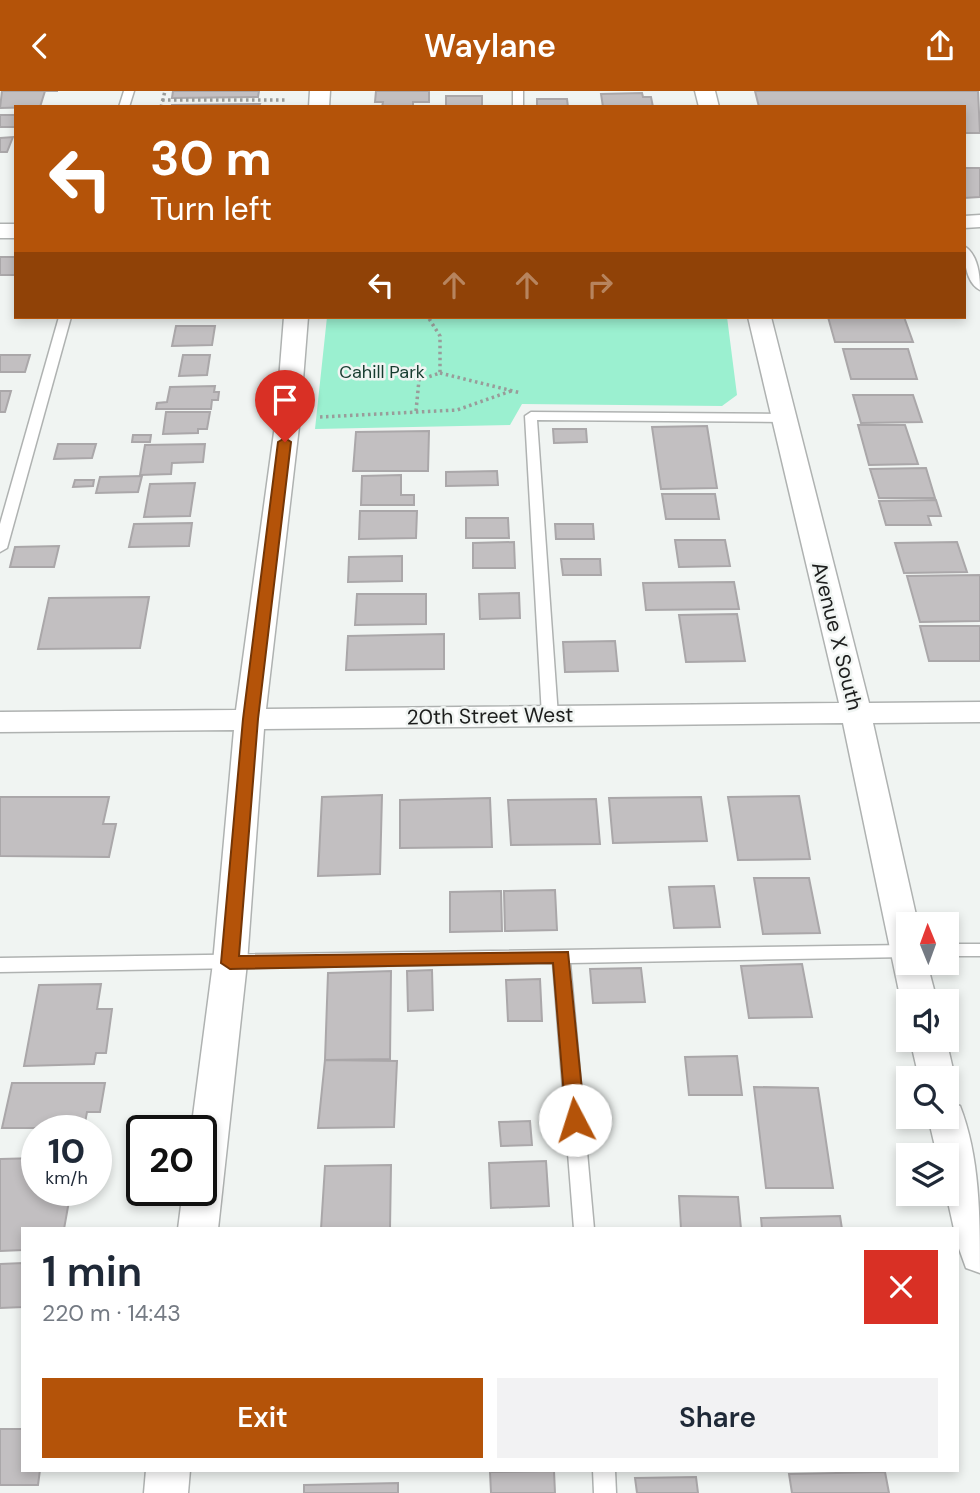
<!DOCTYPE html>
<html lang="en">
<head>
<meta charset="utf-8">
<style>
  :root { --surface:#fff; --page:#f2f2f3; --text:#1f2937; --muted:#747a83; --accent:#b45309 }
  body { margin:0; font-family:"DM Sans",sans-serif; background:var(--page); color:var(--text); height:100vh; display:flex; flex-direction:column; font-size:26px; white-space:nowrap }
  * { box-sizing:border-box; margin:0 }
  p { font-size:23px; color:var(--muted) }
  .icon { flex:none; width:38px; height:38px; fill:none; stroke:currentColor; stroke-width:2; stroke-linecap:round; stroke-linejoin:round }
  .map { position:relative; flex:1; overflow:hidden }
  .details { position:absolute; left:21px; top:1136px; width:938px; height:245px; display:flex; flex-direction:column; background:var(--surface); border-radius:0px; box-shadow:0 4px 10px #0003 }
  .details>* { flex:none }
  .top-card { position:absolute; left:14px; top:14px; width:952px; height:214px; border-radius:0px; box-shadow:0 4px 10px #0003; background:#b45309; color:#fff; overflow:hidden }
  .needle { width:46px; rotate:359deg }
  .tools { position:absolute; left:896px; top:821px; display:grid; gap:14px }
  .tools a { display:grid; place-items:center; width:63px; height:63px; border-radius:0px; background:var(--surface); box-shadow:0 4px 10px #0003; font-size:35px }
  .speed { position:absolute; left:21px; top:1024px; display:flex; gap:14px; font-size:35px; font-weight:700; text-align:center }
  .speed>* { display:grid; place-content:center; width:91px; height:91px; border-radius:50%; background:var(--surface); box-shadow:0 4px 10px #0003; line-height:1 }
  .speed small { font-size:18px; font-weight:400 }
  .speed .limit { border:4px solid #111; border-radius:10px; background:#fff; color:#111 }
  .pin { position:absolute; display:grid; place-items:center; width:60px; height:60px; color:#fff; margin:-72px -30px; border-radius:50% 50% 50% 0; rotate:-45deg; box-shadow:0 0 7px #0007 }
  .pin .icon { rotate:45deg }
  .me { position:absolute; width:77px; margin:-38px; rotate:355deg; stroke-linejoin:round; filter:drop-shadow(0 0 5px #0008) }
  .turn { display:flex; align-items:center; gap:24px; height:147px; padding:0 21px; font-size:32px }
  .turn .icon { width:91px; height:91px; stroke-width:2.5 }
  .turn b { display:block; font-size:49px; line-height:60px }
  .lanes { display:flex; align-items:center; height:66px; padding:0 21px; background:#0003; justify-content:center; gap:35px; direction:ltr }
  .lanes .off { opacity:.35 }
  .round { display:grid; place-items:center; flex:none; width:74px; height:74px; border-radius:0px; background:var(--page) }
  .overview { display:flex; align-items:center; justify-content:space-between; height:119px; padding:0 21px }
  h1 { font-size:42px; font-weight:600; line-height:52px }
  .action { display:flex; gap:14px; margin-top:auto; padding:14px 21px }
  .action a { flex:1; height:80px; border-radius:0px; background:var(--accent); color:#fff; font-size:28px; font-weight:600; line-height:80px; text-align:center }
  .action a+a { background:var(--page); color:var(--text) }
  header { display:flex; justify-content:space-between; align-items:center; height:91px; padding:0 21px; background:var(--accent); color:#fff; font-size:32px; font-weight:600 }
  .map>svg:first-child { display:block }
  .green { fill:#9bf0d0 }
  .building { fill:#c2bfc1; stroke:#aaa7a9; stroke-width:2 }
  .lines { fill:none; stroke-linecap:round; stroke-linejoin:round }
  .service-casing { stroke:#afb2b1; stroke-width:3 }
  .minor-casing { stroke:#afb2b1; stroke-width:3 }
  .path { stroke:#999c9a; stroke-width:3.5; stroke-dasharray:2.5 3.5; stroke-linecap:butt }
  .service { fill:#fff; fill-rule:evenodd }
  .minor { fill:#fff; fill-rule:evenodd }
  .route { fill:#b45309; stroke:#753606; stroke-width:2 }
  .labels { text-anchor:middle; dominant-baseline:central; stroke-width:5; stroke-linejoin:round; paint-order:stroke }
  .far-park-label { font-size:18px; fill:#163c2f; stroke:#f0f4f2 }
  .street-label { font-size:21px; fill:#1c1d1c; stroke:#f0f4f2 }
</style>
</head>
<body>
<header><svg class="icon" aria-label="back" viewBox="0 0 24 24"><path d="M15 5l-7 7 7 7"/></svg>Waylane<svg class="icon" aria-label="share" viewBox="0 0 24 24"><path d="M12 15V3M7 8l5-5 5 5M5 13v7h14v-7"/></svg></header>
<div class="map">
<svg width="980" height="1402" viewBox="0 0 980 1402">
  <rect width="100%" height="100%" fill="#f0f4f2"/>
  <polygon class="green" points="327,226 727,226 737,304 722,315 522,313 510,334 315,338"/>
  <g class="building">
    <polygon points="2,0 58,0 45,0 40,16 0,17"/>
    <polygon points="173,0 259,0 258,6 172,7"/>
    <polygon points="376,0 429,0 429,11 413,11 413,16 382,16 383,11 375,11"/>
    <polygon points="755,0 978,0 980,42 964,42 964,16 759,16"/>
    <polygon points="642,2 643,6 651,6 653,16 603,16 601,3"/>
    <rect x="446" y="5" width="36" height="11"/>
    <polygon points="537,8 567,8 568,16 537,16"/>
    <polygon points="260,13 259,16 172,16 172,14"/>
    <rect x="0" y="24" width="16" height="12"/>
    <polygon points="13,46 7,61 0,61 0,47"/>
    <polygon points="964,77 980,77 980,106 964,107"/>
    <polygon points="0,166 16,166 15,184 0,184"/>
    <polygon points="828,226 904,226 913,251 835,251"/>
    <polygon points="176,235 215,235 212,254 172,255"/>
    <polygon points="843,258 908,258 917,288 851,288"/>
    <polygon points="0,264 30,264 25,281 0,281"/>
    <polygon points="183,264 210,264 207,284 179,285"/>
    <polygon points="215,295 214,301 219,301 218,309 212,309 211,318 156,318 157,312 167,311 170,296"/>
    <polygon points="0,300 11,300 5,321 0,321"/>
    <polygon points="853,304 913,304 922,331 861,332"/>
    <polygon points="166,321 210,321 207,338 198,338 198,342 163,343"/>
    <polygon points="858,334 905,334 918,373 869,374"/>
    <polygon points="707,335 717,397 661,398 652,336"/>
    <polygon points="553,338 586,338 587,351 554,352"/>
    <polygon points="429,340 428,380 353,380 356,341"/>
    <polygon points="133,344 151,344 150,351 132,351"/>
    <polygon points="58,353 96,353 92,367 54,368"/>
    <polygon points="205,353 203,371 172,372 171,383 140,384 145,354"/>
    <polygon points="926,377 935,407 879,407 870,378"/>
    <polygon points="497,380 498,394 446,395 446,381"/>
    <polygon points="401,384 401,404 414,404 414,414 361,414 362,385"/>
    <polygon points="142,385 138,401 96,402 100,386"/>
    <polygon points="75,389 94,389 93,395 73,396"/>
    <polygon points="195,392 190,425 144,426 150,393"/>
    <polygon points="662,403 715,403 719,428 666,428"/>
    <polygon points="936,409 941,425 928,425 931,434 886,434 879,410"/>
    <polygon points="360,420 417,420 416,447 359,448"/>
    <polygon points="466,427 508,427 509,447 466,447"/>
    <polygon points="192,432 189,455 129,456 134,433"/>
    <polygon points="555,433 593,433 594,448 556,448"/>
    <polygon points="675,449 725,449 730,475 679,476"/>
    <polygon points="514,451 515,477 473,477 473,452"/>
    <polygon points="957,451 967,481 904,482 895,452"/>
    <polygon points="59,455 54,476 10,476 15,456"/>
    <polygon points="402,465 402,490 348,491 349,466"/>
    <polygon points="561,468 600,468 601,484 563,484"/>
    <polygon points="980,484 980,530 920,531 907,485"/>
    <polygon points="734,491 739,518 646,519 643,492"/>
    <polygon points="519,502 520,527 480,528 479,503"/>
    <polygon points="357,503 426,503 426,533 355,534"/>
    <polygon points="149,506 140,557 38,558 49,507"/>
    <polygon points="737,523 745,570 686,571 679,524"/>
    <polygon points="920,535 980,535 980,570 929,570"/>
    <polygon points="444,543 444,578 346,579 348,545"/>
    <polygon points="615,550 618,580 565,581 563,551"/>
    <polygon points="382,704 380,783 318,785 322,706"/>
    <polygon points="799,705 810,768 738,769 728,706"/>
    <polygon points="0,706 109,706 103,733 116,733 109,766 0,765"/>
    <polygon points="701,706 707,750 613,752 609,707"/>
    <polygon points="490,707 492,756 400,757 400,709"/>
    <polygon points="596,708 600,753 511,754 508,709"/>
    <polygon points="754,787 809,787 820,842 763,843"/>
    <polygon points="714,795 720,836 674,837 669,796"/>
    <polygon points="555,799 557,839 505,840 504,800"/>
    <polygon points="501,800 502,840 450,841 450,801"/>
    <polygon points="802,873 812,926 749,927 741,875"/>
    <polygon points="641,877 645,911 593,912 590,878"/>
    <polygon points="432,879 433,919 408,920 407,880"/>
    <polygon points="391,880 390,968 325,969 328,882"/>
    <polygon points="540,888 542,930 508,930 506,889"/>
    <polygon points="101,893 97,918 112,918 106,962 96,962 94,973 24,975 39,894"/>
    <polygon points="737,965 742,1004 689,1004 685,966"/>
    <polygon points="325,969 397,970 394,1036 318,1037"/>
    <polygon points="12,992 105,992 100,1021 87,1021 84,1037 2,1037"/>
    <polygon points="754,996 818,997 833,1097 766,1097"/>
    <polygon points="530,1030 532,1054 501,1055 499,1031"/>
    <polygon points="37,1067 37,1099 71,1099 64,1138 23,1138 23,1159 0,1160 0,1068"/>
    <polygon points="546,1070 549,1115 491,1117 489,1072"/>
    <polygon points="391,1074 390,1138 321,1138 325,1075"/>
    <polygon points="679,1105 738,1106 741,1138 681,1138"/>
    <polygon points="840,1125 842,1138 762,1138 761,1127"/>
    <polygon points="23,1172 23,1216 0,1217 0,1173"/>
    <polygon points="0,1338 23,1338 23,1379 40,1379 38,1394 0,1394"/>
    <polygon points="554,1380 555,1402 491,1402 490,1381"/>
    <polygon points="885,1381 889,1402 792,1402 789,1383"/>
    <polygon points="696,1386 698,1402 637,1402 635,1387"/>
    <polygon points="398,1392 398,1402 304,1402 304,1394"/>
  </g>
  <g class="lines">
    <g class="service-casing">
      <g id="service">
        <polygon points="124,0 134,0 129,16 119,16"/>
        <rect x="513" y="0" width="10" height="16"/>
        <path d="M964 155C978 163 980 185 980 199 966 192 964 169 964 155Z"/>
        <polygon points="59,226 71,226 7,457 0,461 0,433"/>
        <polygon points="531,321 784,323 790,327 784,331 537,329 558,625 550,630 542,625 525,325"/>
        <rect x="947" y="853" width="33" height="12"/>
        <polygon points="908,854 908,866 570,872 594,1138 574,1138 553,872 0,881 0,867"/>
        <polygon points="593,1379 615,1379 616,1402 594,1402"/>
      </g>
    </g>
    <g class="minor-casing">
      <g id="minor">
        <polygon points="310,0 330,0 329,16 309,16"/>
        <polygon points="695,0 715,0 719,16 699,16"/>
        <polygon points="980,124 980,136 964,137 964,125"/>
        <rect x="0" y="133" width="16" height="14"/>
        <polygon points="284,226 308,226 300,327 266,618 839,612 748,226 771,226 869,612 980,611 980,631 873,632 918,833 908,833 908,872 927,872 937,910 908,910 908,920 901,910 843,632 264,638 247,872 218,1138 178,1138 183,1099 201,1099 201,1040 191,1040 213,872 234,639 0,641 0,621 236,619 276,327"/>
        <polygon points="910,948 946,948 955,987 950,997 947,998 947,987 919,987"/>
        <path d="M947 1011 960 1015C980 1066 980 1127 980 1182L966 1177 957 1152V1138H954L946 1102 947 1064H937L928 1026H947Z"/>
        <polygon points="146,1379 190,1379 188,1402 144,1402"/>
      </g>
    </g>
    <g class="path">
      <polyline points="162,9 287,9"/>
      <polyline points="161,16 165,0"/>
      <polyline points="440,282 521,302"/>
      <polyline points="416,320 419,289 440,282 440,245 428,226"/>
      <polyline points="320,326 457,319 511,300"/>
    </g>
    <use href="#service" class="service"/>
    <use href="#minor" class="minor"/>
  </g>
  <polygon class="route" points="285,347 291,351 258,628 239,865 568,861 585,1029 582,1034 569,1034 566,1029 553,872 230,878 221,872 243,628 278,351"/>
  <g class="labels">
    <g class="far-park-label">
      <text x="382" y="281">Cahill Park</text>
    </g>
    <g class="street-label">
      <text transform="translate(837 545) rotate(76)">Avenue X South</text>
      <text transform="translate(490 625) rotate(-1)">20th Street West</text>
    </g>
  </g>
</svg>
<div class="tools">
<a><svg class="needle" viewBox="-14 -14 28 28"><path d="M0-13l5 13h-10z" fill="#e53935"/><path d="M0 13l5-13h-10z" fill="#747a83"/></svg></a>
<a><svg class="icon" aria-label="sound" viewBox="0 0 24 24"><path d="M4 9h4l5-4v14l-5-4H4zM17 9q2 3 0 6"/></svg></a>
<a><svg class="icon" aria-label="search" viewBox="0 0 24 24"><circle cx="10" cy="10" r="6"/><path d="M15 15l6 6"/></svg></a>
<a><svg class="icon" aria-label="layers" viewBox="0 0 24 24"><path d="M12 4l9 5-9 5-9-5zM3 14l9 5 9-5"/></svg></a>
</div>
<div class="speed"><div>10<small>km/h</small></div><div class="limit">20</div></div>
<div class="pin" style="left:285px;top:351px;background:#d93025"><svg class="icon" aria-label="arrive" viewBox="0 0 24 24"><path d="M6 21V4h12l-3 4 3 4H6"/></svg></div>
<svg class="me" style="left:575px;top:1029px" viewBox="-20 -20 40 40"><circle r="19" fill="#fff"/><path d="M0-13L10 11 0 6-10 11z" fill="#b45309"/></svg>
<div class="top-card">
<div class="turn"><svg class="icon" aria-label="left" viewBox="0 0 24 24"><path d="M17 20v-9H6M10 6l-5 5 5 5"/></svg><div><b>30 m</b>Turn left</div></div>
<div class="lanes"><svg class="icon" aria-label="left" viewBox="0 0 24 24"><path d="M17 20v-9H6M10 6l-5 5 5 5"/></svg><svg class="icon off" aria-label="ahead" viewBox="0 0 24 24"><path d="M12 20V5M6 11l6-6 6 6"/></svg><svg class="icon off" aria-label="ahead" viewBox="0 0 24 24"><path d="M12 20V5M6 11l6-6 6 6"/></svg><svg class="icon off" aria-label="right" viewBox="0 0 24 24"><path d="M7 20v-9h11M14 6l5 5-5 5"/></svg></div>
</div>
<section class="details">
<div class="overview"><div><h1>1 min</h1><p>220 m · 14:43</p></div><a class="round" style="background:#d93025;color:#fff"><svg class="icon" aria-label="close" viewBox="0 0 24 24"><path d="M6 6l12 12M18 6L6 18"/></svg></a></div>
<div class="action"><a>Exit</a><a>Share</a></div>
</section>
</div>
</body>
</html>
